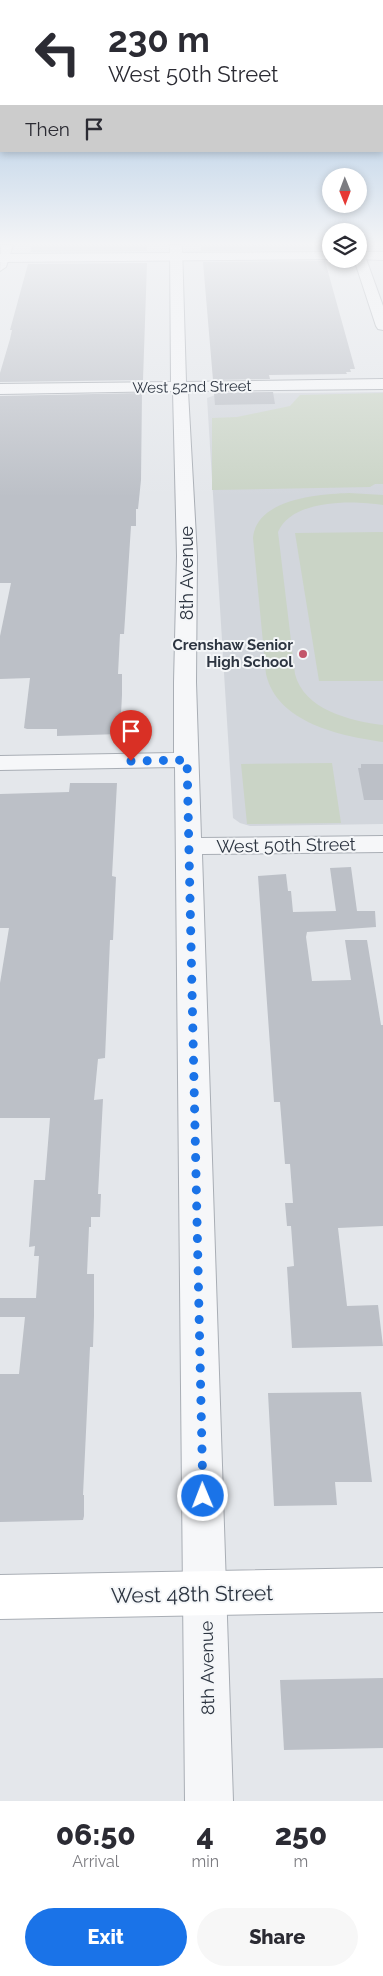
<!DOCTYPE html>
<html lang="en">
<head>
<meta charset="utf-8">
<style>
  :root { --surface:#fff; --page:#f7f7f7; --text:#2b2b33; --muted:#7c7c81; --accent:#1a73e8 }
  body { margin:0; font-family:Raleway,sans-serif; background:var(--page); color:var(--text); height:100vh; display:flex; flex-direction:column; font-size:19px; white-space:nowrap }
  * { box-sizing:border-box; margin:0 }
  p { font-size:16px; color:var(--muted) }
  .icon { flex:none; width:28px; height:28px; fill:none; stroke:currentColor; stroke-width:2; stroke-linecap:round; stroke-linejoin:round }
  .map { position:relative; height:1801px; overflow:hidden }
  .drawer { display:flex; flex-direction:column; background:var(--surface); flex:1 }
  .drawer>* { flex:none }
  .guide { position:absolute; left:0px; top:0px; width:384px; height:152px; box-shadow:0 2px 8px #0003; background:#fff; color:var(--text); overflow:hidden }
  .needle { width:32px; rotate:179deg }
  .controls { position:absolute; left:322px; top:168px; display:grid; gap:10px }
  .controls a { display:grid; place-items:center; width:45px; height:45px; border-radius:50%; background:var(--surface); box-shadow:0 2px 8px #0003; font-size:25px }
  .pin { position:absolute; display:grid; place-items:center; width:42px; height:42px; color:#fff; margin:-51px -21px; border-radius:50% 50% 50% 0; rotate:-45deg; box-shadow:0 0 5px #0007 }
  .pin .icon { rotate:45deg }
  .me { position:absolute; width:55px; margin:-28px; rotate:359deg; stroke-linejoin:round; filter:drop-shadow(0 0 4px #0008) }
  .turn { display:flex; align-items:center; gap:18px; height:105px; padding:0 25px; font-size:22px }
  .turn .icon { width:65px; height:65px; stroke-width:2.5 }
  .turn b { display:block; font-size:35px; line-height:42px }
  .then { display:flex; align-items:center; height:48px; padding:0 25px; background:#0003; gap:10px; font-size:19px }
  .eta { display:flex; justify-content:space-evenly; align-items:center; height:85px; text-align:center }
  .eta b { font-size:30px; font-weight:800; line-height:35px }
  .button { display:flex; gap:10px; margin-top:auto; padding:10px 25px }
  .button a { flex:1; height:58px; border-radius:30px; background:var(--accent); color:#fff; font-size:20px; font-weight:800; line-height:58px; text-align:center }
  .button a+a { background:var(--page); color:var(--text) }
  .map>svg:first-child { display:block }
  .built { fill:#d2d6dc }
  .green { fill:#cad4c6 }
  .building { fill:#bcc0c7 }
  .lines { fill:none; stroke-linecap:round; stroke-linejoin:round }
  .street-casing { stroke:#a9aeb5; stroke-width:2 }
  .secondary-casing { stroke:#a9aeb5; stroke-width:2 }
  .street { fill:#f6f7f9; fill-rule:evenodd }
  .secondary { fill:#fff; fill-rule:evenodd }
  .route { stroke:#1a73e8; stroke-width:9; stroke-dasharray:0 16.2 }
  .poi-dot { fill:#c3566a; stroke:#f4f6f8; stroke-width:2 }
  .labels { text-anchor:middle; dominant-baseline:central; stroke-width:4; stroke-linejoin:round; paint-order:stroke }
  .far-street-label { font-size:15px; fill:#2d3541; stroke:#f4f6f8 }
  .far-poi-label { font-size:15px; font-weight:bold; fill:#2d3541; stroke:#f4f6f8; text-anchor:end }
  .street-label { font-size:18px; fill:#2d3541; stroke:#f4f6f8 }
  .near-street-label { font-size:21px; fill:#2d3541; stroke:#f4f6f8 }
</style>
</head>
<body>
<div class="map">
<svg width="383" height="1801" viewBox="0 0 383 1801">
  <rect width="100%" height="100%" fill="#e4e7eb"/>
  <polygon class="built" points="383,392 383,824 250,826 240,823 233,818 207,398 218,394"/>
  <g class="green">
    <polygon points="383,393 383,484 375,484 370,487 212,490 212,418 237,417 290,406 300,395"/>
    <path d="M349 493 383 495V505C353 500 292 499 278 532L295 674C304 710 351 721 383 725V742C341 736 277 723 266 674L253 538C256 499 319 494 349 493Z"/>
    <polygon points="383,532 383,681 319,681 295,533"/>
    <polygon points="332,763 341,823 247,824 241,764"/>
  </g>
  <g class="building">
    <polygon points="32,245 147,245 147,251 30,252"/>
    <polygon points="201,245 320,245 321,250 201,251"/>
    <polygon points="325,261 355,369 350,369 351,372 346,372 347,374 269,375 270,379 213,380 203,262"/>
    <polygon points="147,263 143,380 0,382 0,373 10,339 12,330 10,330 28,264"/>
    <polygon points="273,392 275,404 215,405 214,393"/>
    <polygon points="142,393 141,480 138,509 136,509 136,526 131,526 124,634 120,634 118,674 122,674 122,695 120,734 57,736 57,729 27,729 24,728 30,678 0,679 0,636 11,583 0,583 0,396"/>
    <polygon points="361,764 383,764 383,800 364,800 358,768 361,768"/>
    <polygon points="70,783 117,783 112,876 116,877 113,940 110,940 105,1058 98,1059 94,1100 103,1099 98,1194 101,1194 100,1217 91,1217 91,1227 89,1227 87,1274 94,1274 94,1316 93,1347 90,1347 83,1495 84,1495 84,1516 83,1520 0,1522 0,1374 19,1374 25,1317 0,1317 0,1298 36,1298 39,1256 34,1256 35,1246 29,1247 34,1180 45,1180 50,1118 0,1118 0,983 9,928 0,928 0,794 69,792"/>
    <polygon points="351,867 357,911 375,911 376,927 307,932 306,937 312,981 351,980 345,940 367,940 381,1025 383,1025 383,1226 338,1228 347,1306 378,1305 383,1346 292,1348 287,1267 294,1266 291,1226 287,1226 285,1203 293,1203 290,1164 285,1164 280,1102 274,1102 258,876 286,874 288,891 291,891 293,912 336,911 330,868"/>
    <polygon points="361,1392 372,1482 335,1482 337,1505 274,1506 268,1393"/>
    <polygon points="383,1678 383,1748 284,1750 280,1680"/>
  </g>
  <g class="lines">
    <g class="street-casing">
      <g id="street">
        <polygon points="1,245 13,245 6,267 0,271"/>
        <polygon points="170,245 182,245 186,382 383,379 383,389 188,391 197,556 196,682 201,838 383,836 383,852 202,854 233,1801 185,1801 175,767 0,770 0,756 174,753 174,682 177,556 173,391 0,394 0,384 171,382"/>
        <polygon points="359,252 365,256 383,306 383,330 378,329 376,326 354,259 359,259"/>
      </g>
    </g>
    <g class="secondary-casing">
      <g id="secondary">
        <polygon points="331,252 331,259 335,259 0,262 0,254"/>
        <polygon points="359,252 383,252 383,260 355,259 359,259"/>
        <polygon points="383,1568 383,1612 0,1619 0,1575"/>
      </g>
    </g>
    <use href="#street" class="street"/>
    <use href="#secondary" class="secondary"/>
  </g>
  <linearGradient id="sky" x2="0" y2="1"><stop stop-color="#8cb4db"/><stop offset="0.49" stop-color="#f3f4f6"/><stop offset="1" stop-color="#f3f4f6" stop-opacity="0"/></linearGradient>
  <rect width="383" height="497" fill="url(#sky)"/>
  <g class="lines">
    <polyline class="route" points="131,761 187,760 203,1496"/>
  </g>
  <circle class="poi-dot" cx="303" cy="654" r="5"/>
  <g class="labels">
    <g class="far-street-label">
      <text transform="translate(192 387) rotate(-1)">West 52nd Street</text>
    </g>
    <g class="far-poi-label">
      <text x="293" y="645">Crenshaw Senior<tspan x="293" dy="17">High School</tspan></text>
    </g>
    <g class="street-label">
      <text transform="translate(186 573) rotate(-90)">8th Avenue</text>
      <text transform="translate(286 845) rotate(-1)">West 50th Street</text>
      <text transform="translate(207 1668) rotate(-91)">8th Avenue</text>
    </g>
    <g class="near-street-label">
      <text transform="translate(192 1594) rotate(-1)">West 48th Street</text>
    </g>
  </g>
</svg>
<div class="controls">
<a><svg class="needle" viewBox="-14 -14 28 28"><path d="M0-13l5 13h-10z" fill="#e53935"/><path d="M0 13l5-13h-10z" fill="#7c7c81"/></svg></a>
<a><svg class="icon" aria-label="layers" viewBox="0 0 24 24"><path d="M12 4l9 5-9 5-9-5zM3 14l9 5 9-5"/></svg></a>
</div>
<div class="pin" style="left:131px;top:761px;background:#d93025"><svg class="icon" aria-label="arrive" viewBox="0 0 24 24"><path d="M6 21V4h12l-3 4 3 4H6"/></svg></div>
<svg class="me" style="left:203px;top:1496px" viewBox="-20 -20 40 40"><circle r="17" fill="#1a73e8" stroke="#fff" stroke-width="3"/><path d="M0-11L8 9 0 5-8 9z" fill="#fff"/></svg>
<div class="guide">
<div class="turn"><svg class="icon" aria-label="left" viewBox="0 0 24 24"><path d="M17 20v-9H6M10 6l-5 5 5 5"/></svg><div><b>230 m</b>West 50th Street</div></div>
<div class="then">Then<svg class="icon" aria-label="arrive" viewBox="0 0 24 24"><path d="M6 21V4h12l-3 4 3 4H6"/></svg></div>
</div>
</div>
<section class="drawer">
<div class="eta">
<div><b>06:50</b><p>Arrival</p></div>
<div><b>4</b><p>min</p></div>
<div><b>250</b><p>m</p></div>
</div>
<div class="button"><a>Exit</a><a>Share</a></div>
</section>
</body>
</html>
